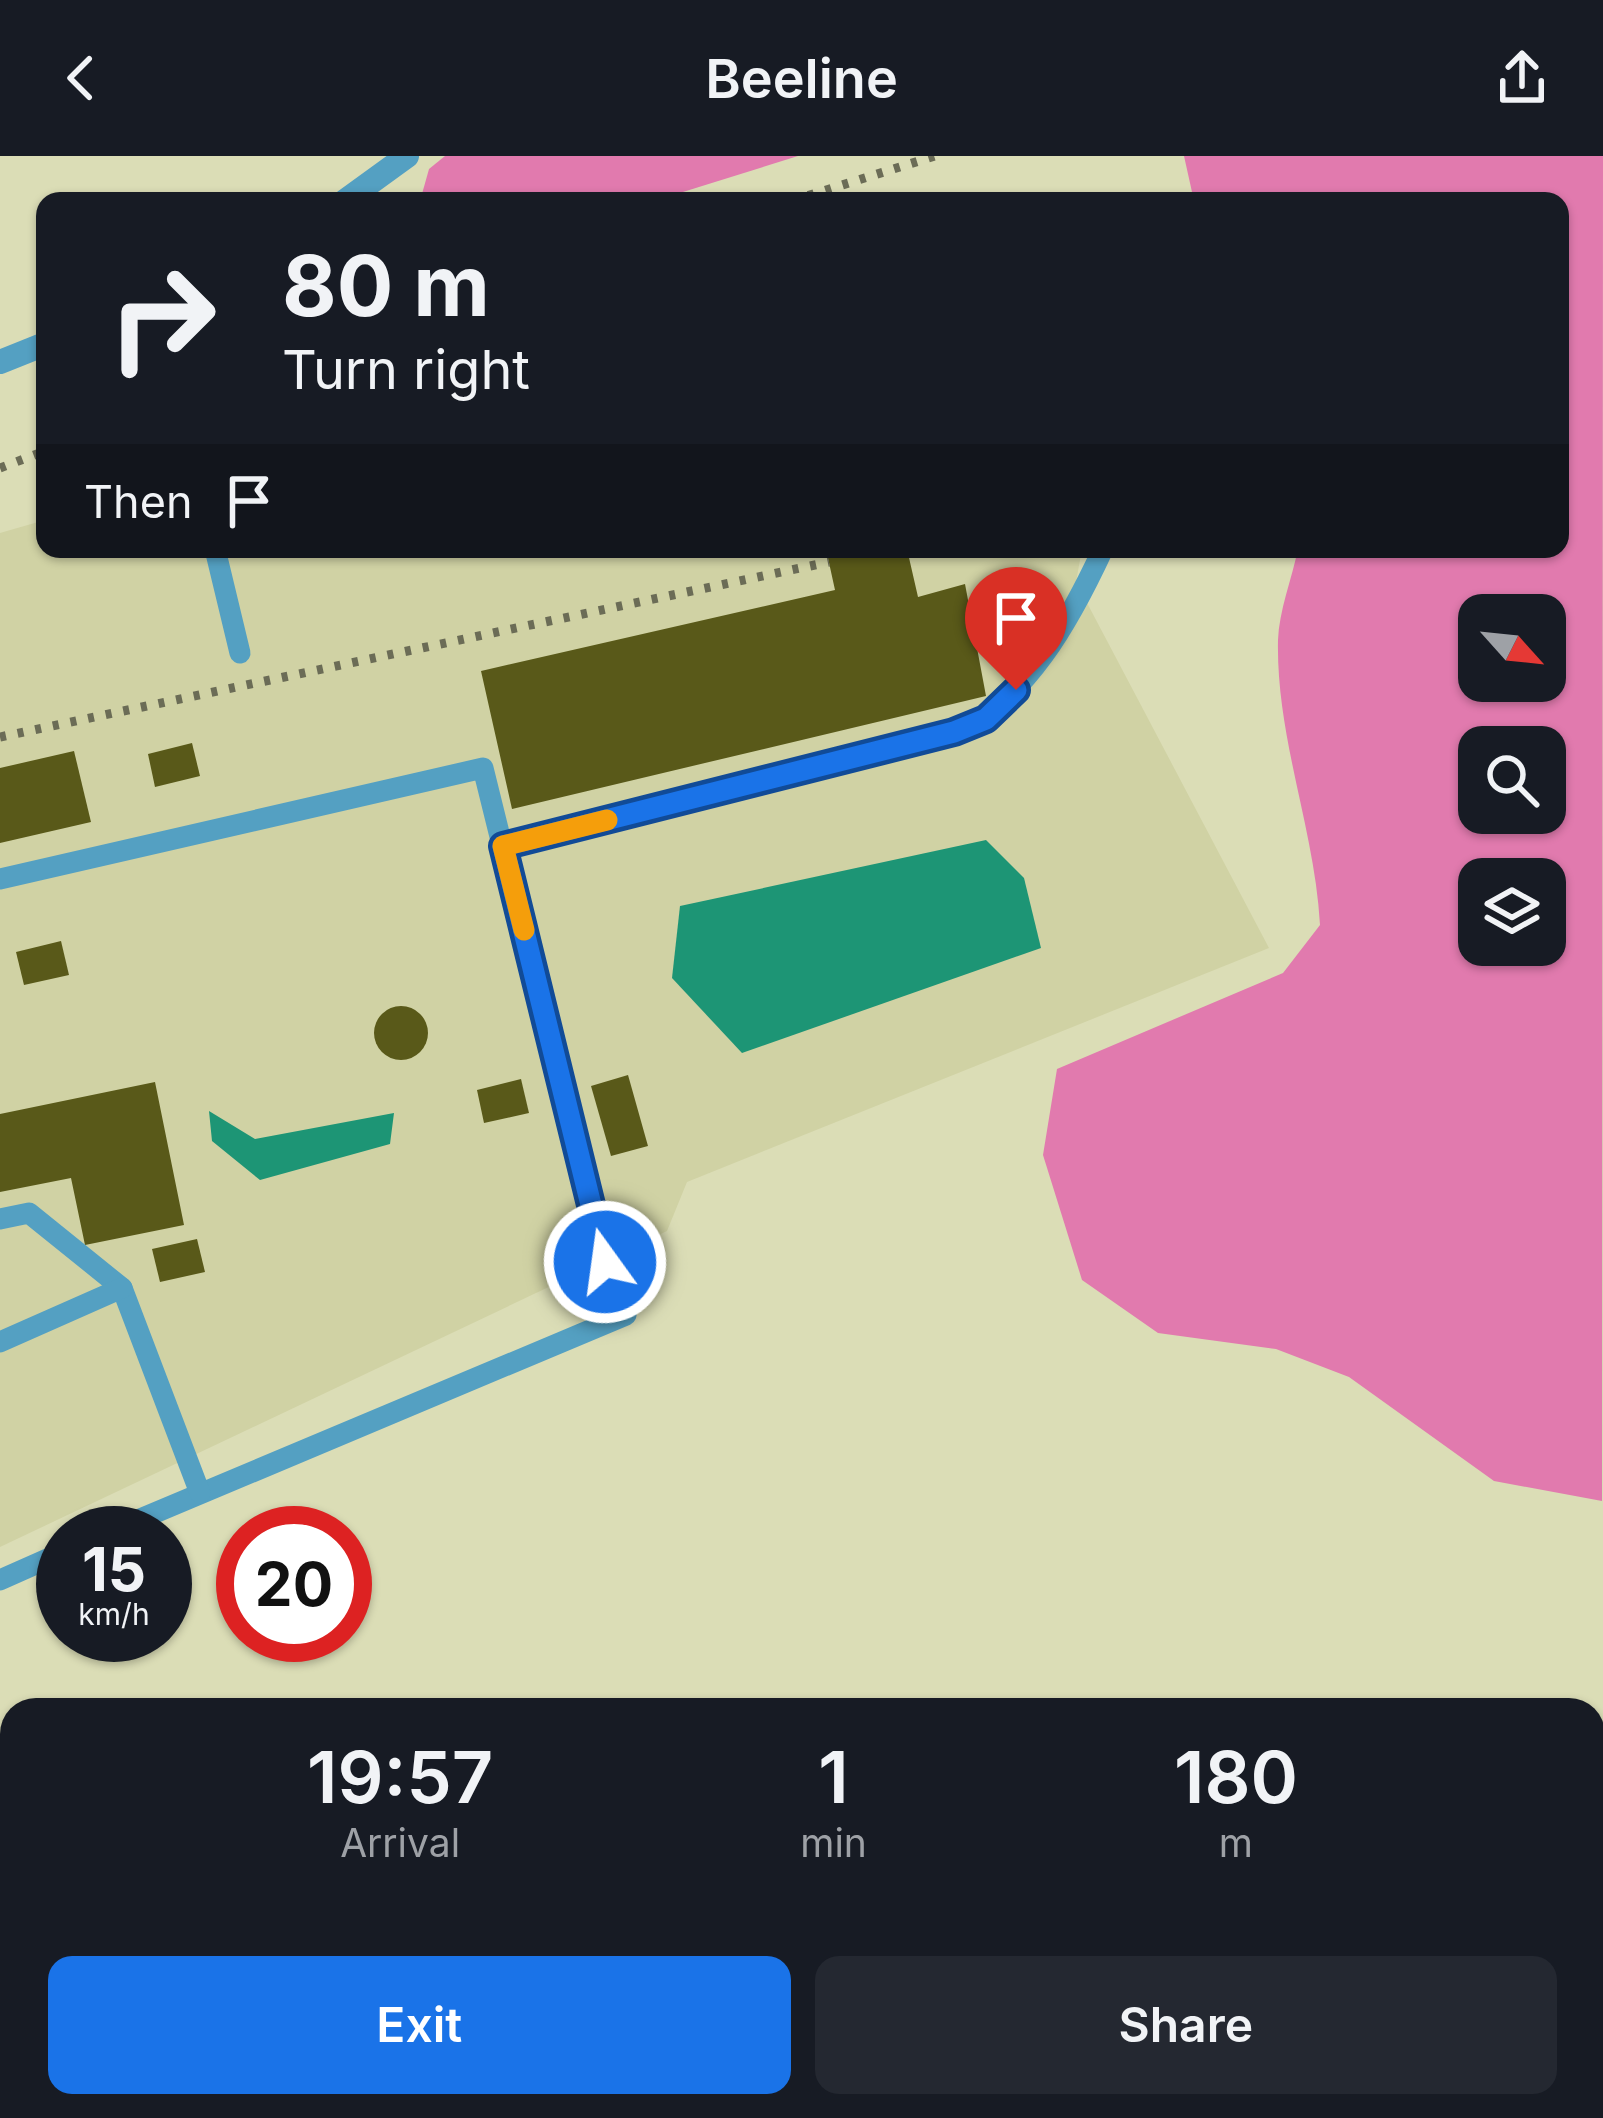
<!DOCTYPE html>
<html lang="en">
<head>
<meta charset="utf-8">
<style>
  :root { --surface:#171b24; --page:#242831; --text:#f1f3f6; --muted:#9ea1a6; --accent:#1a73e8 }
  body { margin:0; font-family:Inter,sans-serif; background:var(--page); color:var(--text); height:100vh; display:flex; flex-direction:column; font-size:45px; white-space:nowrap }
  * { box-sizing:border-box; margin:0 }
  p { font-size:39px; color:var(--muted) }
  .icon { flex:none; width:66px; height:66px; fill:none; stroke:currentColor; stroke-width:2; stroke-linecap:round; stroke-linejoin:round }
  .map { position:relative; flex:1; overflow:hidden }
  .side { position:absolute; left:0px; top:1542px; width:1605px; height:420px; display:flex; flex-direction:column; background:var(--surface); border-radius:36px 36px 0 0; box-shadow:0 3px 9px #0004 }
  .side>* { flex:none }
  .top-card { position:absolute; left:36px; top:36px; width:1533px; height:366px; border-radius:24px; box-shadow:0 3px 9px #0004; background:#171b24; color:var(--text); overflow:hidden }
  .needle { width:78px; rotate:117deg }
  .buttons { position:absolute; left:1458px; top:438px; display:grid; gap:24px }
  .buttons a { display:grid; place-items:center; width:108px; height:108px; border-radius:24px; background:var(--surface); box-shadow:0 3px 9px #0004; font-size:60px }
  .speed { position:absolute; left:36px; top:1350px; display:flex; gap:24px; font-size:60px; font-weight:700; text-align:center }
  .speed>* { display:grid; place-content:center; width:156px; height:156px; border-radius:50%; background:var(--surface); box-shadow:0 3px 9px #0004; line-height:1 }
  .speed small { font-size:30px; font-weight:400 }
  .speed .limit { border:18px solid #d22; background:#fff; color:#111 }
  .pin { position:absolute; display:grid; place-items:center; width:102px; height:102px; color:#fff; margin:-123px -51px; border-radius:50% 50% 50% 0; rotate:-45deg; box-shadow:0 0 12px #0007 }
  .pin .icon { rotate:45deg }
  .me { position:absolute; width:132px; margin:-66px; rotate:346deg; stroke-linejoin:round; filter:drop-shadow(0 0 9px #0008) }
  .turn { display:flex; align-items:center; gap:42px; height:252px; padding:0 48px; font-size:54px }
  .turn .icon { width:156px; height:156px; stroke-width:2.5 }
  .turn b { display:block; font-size:84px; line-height:102px }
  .then { display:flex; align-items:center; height:114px; padding:0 48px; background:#0003; gap:24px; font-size:45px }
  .eta { display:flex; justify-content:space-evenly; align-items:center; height:204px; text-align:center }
  .eta b { font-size:72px; font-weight:600; line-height:84px }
  .button { display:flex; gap:24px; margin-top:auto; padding:24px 48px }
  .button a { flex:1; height:138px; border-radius:24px; background:var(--accent); color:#fff; font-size:48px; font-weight:600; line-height:138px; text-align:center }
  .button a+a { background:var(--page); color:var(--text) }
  header { display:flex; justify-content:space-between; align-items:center; height:156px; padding:0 48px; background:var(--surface); font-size:54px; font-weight:600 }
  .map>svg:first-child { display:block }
  .built { fill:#d0d2a4 }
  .forest { fill:#e17aae; fill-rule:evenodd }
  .water { fill:#1d9575 }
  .building { fill:#595919 }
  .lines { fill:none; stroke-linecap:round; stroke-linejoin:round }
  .path { stroke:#a7a989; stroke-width:6; stroke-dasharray:12 6; stroke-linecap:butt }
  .lane { stroke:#54a0c2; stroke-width:21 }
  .street { stroke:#54a0c2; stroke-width:24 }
  .rail { stroke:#6b6c56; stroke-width:9; stroke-dasharray:6 12; stroke-linecap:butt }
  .route-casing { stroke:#114b97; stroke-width:30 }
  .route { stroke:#1a73e8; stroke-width:21 }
  .slow { stroke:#f59e0b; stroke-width:21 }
</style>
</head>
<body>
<header><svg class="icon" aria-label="back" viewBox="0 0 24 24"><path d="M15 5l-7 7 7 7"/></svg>Beeline<svg class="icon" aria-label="share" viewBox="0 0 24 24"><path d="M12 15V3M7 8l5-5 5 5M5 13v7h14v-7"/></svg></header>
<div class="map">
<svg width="1603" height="1962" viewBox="0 0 1603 1962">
  <rect width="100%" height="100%" fill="#dbddb6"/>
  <polygon class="built" points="45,364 45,393 1082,393 1076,426 1269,792 687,1026 667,1075 0,1391 0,377"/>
  <g class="forest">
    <polygon points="445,0 798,0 654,45 420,45 429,13"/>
    <path d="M1184 0H1603L1602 1345 1494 1325 1349 1221 1276 1193 1158 1177 1082 1124 1043 999 1057 913 1283 817 1320 769C1315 674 1276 582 1278 484 1279 455 1292 422 1298 393H1560V45H1194ZM1479 459H1545V525H1479ZM1479 591H1545V657H1479ZM1479 723H1545V789H1479Z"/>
  </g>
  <g class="water">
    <polygon points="986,684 1024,722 1041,792 742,897 672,822 680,750"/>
    <polygon points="209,955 255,983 394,957 390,988 260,1024 212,985"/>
  </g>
  <g class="building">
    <polygon points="826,393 907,393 918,441 965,428 986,540 512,653 481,515 835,434"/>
    <polygon points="192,587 200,620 155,631 148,598"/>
    <polygon points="74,595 91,666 0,687 0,612"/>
    <polygon points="61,785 69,819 24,829 16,796"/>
    <circle cx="401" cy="877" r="27"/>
    <polygon points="628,919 648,990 611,1000 591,930"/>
    <polygon points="521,923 529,957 484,967 477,934"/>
    <polygon points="155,926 184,1069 85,1089 71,1022 0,1036 0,958"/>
    <polygon points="197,1083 205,1116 160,1126 152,1093"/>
    <polygon points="10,1853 12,1905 0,1907 0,1854"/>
  </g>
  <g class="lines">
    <polyline class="path" points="1593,1591 1603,1589"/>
    <g class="lane">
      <polyline points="215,393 240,497"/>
      <path d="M503 690 954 576C1026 546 1071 462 1103 393"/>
      <polyline points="0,723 483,612 605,1105 626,1159 107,1377"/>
      <polyline points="0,1063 29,1057 122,1132 200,1337"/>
      <polyline points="0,1186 122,1132"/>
      <polyline points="0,1424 63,1396"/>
    </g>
    <g class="street">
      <polyline points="345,45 407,0"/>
      <polyline points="0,206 45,188"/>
      <polyline points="0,1824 12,1823"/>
      <polyline points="184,1962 186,1950"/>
    </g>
    <g class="rail">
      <polyline points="791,45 935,0"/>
      <polyline points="0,312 45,295"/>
      <polyline points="0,581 829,406"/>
    </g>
  </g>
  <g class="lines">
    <g class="route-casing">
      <polyline id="route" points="605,1106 503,690 954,576 986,563 1016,534"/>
    </g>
    <use href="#route" class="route"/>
    <polyline class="slow" points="524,774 503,690 607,664"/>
  </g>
</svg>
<div class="buttons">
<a><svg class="needle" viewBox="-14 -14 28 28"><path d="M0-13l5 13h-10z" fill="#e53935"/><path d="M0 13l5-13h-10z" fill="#9ea1a6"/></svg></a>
<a><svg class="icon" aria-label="search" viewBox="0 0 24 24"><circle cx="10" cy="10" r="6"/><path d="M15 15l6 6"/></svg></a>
<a><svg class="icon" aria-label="layers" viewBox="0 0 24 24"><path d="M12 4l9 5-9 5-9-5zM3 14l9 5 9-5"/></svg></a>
</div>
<div class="speed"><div>15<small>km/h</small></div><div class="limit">20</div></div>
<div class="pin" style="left:1016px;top:534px;background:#d93025"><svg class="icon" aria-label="arrive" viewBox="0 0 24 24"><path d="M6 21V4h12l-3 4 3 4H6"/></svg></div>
<svg class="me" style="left:605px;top:1106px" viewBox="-20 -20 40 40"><circle r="17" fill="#1a73e8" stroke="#fff" stroke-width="3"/><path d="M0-11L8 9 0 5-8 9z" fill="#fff"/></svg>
<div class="top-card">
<div class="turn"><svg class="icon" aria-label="right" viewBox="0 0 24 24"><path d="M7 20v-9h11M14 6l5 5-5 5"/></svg><div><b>80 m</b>Turn right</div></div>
<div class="then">Then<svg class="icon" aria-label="arrive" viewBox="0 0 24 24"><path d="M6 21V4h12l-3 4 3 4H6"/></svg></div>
</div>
<section class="side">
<div class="eta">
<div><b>19:57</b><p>Arrival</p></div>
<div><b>1</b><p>min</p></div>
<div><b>180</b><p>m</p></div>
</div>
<div class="button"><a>Exit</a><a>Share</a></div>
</section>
</div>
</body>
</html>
